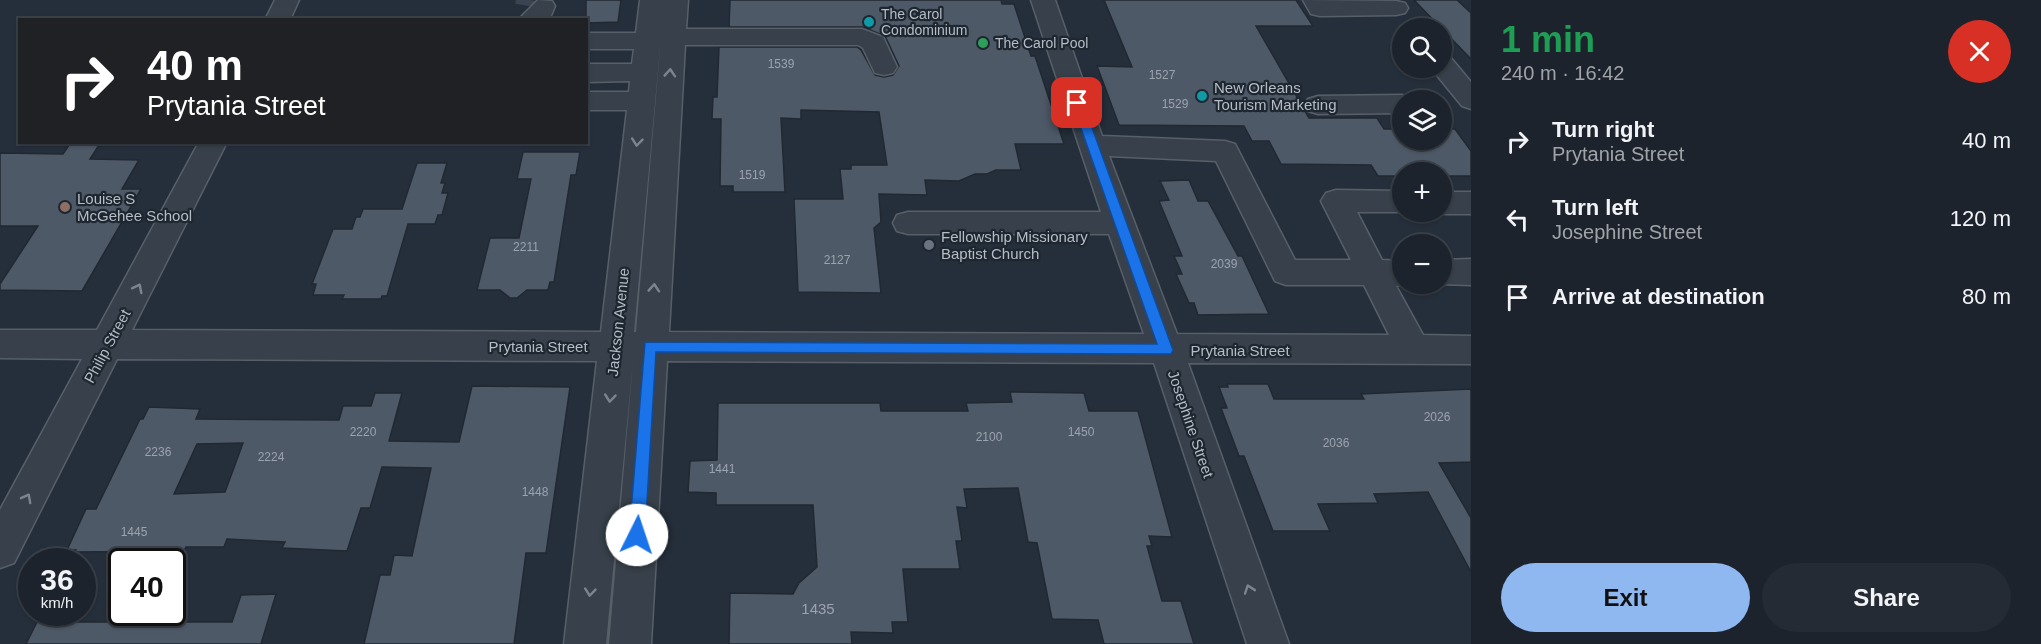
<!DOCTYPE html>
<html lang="en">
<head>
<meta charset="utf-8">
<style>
  :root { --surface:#1c232c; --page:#252b34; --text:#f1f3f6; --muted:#a0a4a9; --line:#3a4048; --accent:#8fb8f1 }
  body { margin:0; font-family:Arial,sans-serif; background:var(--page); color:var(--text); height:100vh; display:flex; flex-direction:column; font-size:22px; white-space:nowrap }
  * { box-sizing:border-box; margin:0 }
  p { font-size:20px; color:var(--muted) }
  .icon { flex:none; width:33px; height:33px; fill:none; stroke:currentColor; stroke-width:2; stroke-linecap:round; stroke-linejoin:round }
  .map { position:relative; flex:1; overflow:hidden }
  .sheet { display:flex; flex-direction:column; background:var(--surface); width:570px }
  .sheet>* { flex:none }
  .guide { position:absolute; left:18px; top:18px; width:570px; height:126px; border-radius:0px; box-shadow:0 2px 4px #0004,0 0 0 2px var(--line); background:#202124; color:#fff; overflow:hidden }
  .controls { position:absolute; left:1392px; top:18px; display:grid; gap:12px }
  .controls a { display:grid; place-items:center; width:60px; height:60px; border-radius:50%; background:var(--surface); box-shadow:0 2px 4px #0004,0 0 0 2px var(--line); font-size:30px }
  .speed { position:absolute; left:18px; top:548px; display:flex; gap:12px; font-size:30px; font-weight:700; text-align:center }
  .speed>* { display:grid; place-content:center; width:78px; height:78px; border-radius:50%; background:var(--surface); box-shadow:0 2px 4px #0004,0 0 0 2px var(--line); line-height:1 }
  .speed small { font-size:15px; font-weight:400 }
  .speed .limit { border:3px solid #111; border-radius:9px; background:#fff; color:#111 }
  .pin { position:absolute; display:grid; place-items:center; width:51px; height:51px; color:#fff; margin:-26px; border-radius:12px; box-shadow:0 3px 9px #0006 }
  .me { position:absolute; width:66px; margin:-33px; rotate:4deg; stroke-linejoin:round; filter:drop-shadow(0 0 4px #0008) }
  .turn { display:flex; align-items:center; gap:21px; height:126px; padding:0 30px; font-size:27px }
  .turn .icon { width:78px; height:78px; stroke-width:2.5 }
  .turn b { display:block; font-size:42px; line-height:51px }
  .round { display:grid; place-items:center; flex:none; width:63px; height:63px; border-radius:32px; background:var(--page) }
  .overview { display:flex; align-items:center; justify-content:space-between; height:102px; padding:0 30px }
  h1 { font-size:36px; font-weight:700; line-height:45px; color:#1e9e55 }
  .primary-button { display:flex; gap:12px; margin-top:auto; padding:12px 30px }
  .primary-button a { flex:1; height:69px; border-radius:36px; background:var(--accent); color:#111; font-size:24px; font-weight:700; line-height:69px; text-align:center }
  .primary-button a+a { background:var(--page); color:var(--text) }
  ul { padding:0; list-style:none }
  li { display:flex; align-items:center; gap:18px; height:78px; padding:0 30px }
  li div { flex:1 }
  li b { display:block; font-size:22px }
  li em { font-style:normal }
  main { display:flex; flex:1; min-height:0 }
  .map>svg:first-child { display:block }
  .building { fill:#4e5967; stroke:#202832; stroke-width:1.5; fill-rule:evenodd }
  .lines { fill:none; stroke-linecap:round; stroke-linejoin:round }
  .minor-tunnel { stroke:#3a4450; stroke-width:28; stroke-dasharray:28 14; stroke-linecap:butt }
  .minor-casing { stroke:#575f69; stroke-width:3 }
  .minor { fill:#38414b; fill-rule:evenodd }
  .oneway { stroke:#7c858f }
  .route { fill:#1a73e8; stroke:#114b97; stroke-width:1.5 }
  .culture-dot { fill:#0f9aa8; stroke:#1e2630; stroke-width:2 }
  .leisure-dot { fill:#2e9e5b; stroke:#1e2630; stroke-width:2 }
  .education-dot { fill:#8d6e63; stroke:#1e2630; stroke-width:2 }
  .worship-dot { fill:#6b7280; stroke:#1e2630; stroke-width:2 }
  .labels { text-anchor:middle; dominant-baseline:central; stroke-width:4.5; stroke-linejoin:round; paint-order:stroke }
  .number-label { font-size:12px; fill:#9aa3af }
  .far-poi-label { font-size:14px; fill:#b4bcc7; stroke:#1e2630; text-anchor:start }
  .poi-label { font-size:15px; fill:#b4bcc7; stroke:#1e2630; text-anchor:start }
  .street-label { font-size:15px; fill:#b4bcc7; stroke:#1e2630 }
  .near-number-label { font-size:15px; fill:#9aa3af }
</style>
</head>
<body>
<main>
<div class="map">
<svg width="1471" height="644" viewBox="0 0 1471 644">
  <rect width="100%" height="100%" fill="#252f3b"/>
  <g class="building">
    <polygon points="586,0 621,0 618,22 586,23"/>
    <polygon points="730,0 1001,0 1002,4 1014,4 1031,56 1035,56 1064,144 1015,144 1021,170 996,170 987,174 975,174 959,181 925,180 927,195 879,194 881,222 874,228 881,293 798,292 794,199 843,199 840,169 851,169 851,165 887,165 879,112 801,110 801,119 781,118 785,192 733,192 733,186 720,186 721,119 712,119 713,97 717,97 719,47 857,47 861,50 875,75 884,77 893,75 899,66 885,36 863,27 729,27"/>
    <polygon points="1104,0 1296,0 1313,26 1256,26 1309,118 1377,118 1384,129 1402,129 1402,140 1442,140 1442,129 1455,129 1471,151 1471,176 1442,176 1442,172 1402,172 1402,176 1378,176 1371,165 1281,164 1269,141 1252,141 1244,126 1119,125 1097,66 1132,67"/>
    <polygon points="1414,0 1457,0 1471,13 1471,59"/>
    <polygon points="71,142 101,142 90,159 139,160 122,189 141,189 82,291 0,290 0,284 38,226 0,226 0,153 63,154"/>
    <polygon points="523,152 580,152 576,175 571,175 554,282 550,282 548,290 527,290 517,298 510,298 500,290 477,290 490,238 519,238 531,179 517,179"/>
    <polygon points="417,163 447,163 441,183 445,183 442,193 448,193 442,215 438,215 435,224 408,224 387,296 382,296 381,299 342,299 344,295 313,295 316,284 312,284 333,229 352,229 356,217 360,217 363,209 402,209"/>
    <polygon points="1189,180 1198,201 1208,201 1238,256 1242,256 1269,314 1198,315 1194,303 1189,303 1176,274 1182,274 1174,256 1182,256 1159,201 1169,200 1160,181"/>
    <polygon points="1227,384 1268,384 1274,399 1364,399 1361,394 1471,389 1471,462 1439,463 1471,518 1471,572 1428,492 1374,494 1378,503 1318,504 1330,531 1273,531 1244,456 1239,456 1221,408 1227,408 1219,387 1228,387"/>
    <path d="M472 386 570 387 546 553H526L514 644H364L380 575H390L394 555 412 556 431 468 382 467 370 508H361L347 551 282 548 285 542 227 539 224 547H186L184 551 75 552 76 550H67L86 509H96L140 419H143L149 407 200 409 196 419 339 420 343 406H371L375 393H402L389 441 459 442ZM243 443 225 492 174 494 197 444Z"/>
    <polygon points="1010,392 1084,393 1089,411 1138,411 1172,537 1149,536 1152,546 1147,546 1162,601 1181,601 1194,644 1104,644 1098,620 1052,619 1037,543 1028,542 1018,488 964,489 967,508 957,507 962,541 956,541 960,569 903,569 908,622 892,622 893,633 851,632 852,644 729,644 730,593 793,594 799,583 817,567 813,505 716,505 716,493 688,492 690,461 717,460 718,403 880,403 881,411 968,411 966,403 1012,402"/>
    <polygon points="276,594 261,644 26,644 37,622 232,622 241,595"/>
  </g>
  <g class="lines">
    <polyline class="minor-tunnel" points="529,6 530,0"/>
    <g class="minor-casing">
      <g id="minor">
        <polygon points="275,0 299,0 290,20 265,20"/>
        <polygon points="538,0 552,1 555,6 550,18 518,20"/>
        <path d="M640 0H688L686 29H862L883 37 897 67 893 73 884 75 875 73 863 48 858 45H685L669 332 1144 334 1109 234H908L897 231 893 223 897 215 908 212H1101L1031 0H1055L1102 136 1225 141 1235 144 1295 260H1351L1321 201 1326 193 1336 190 1402 191V212H1407H1357L1382 260 1402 261V284H1408L1396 286 1423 335 1471 336V364L1188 363 1289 644H1247L1154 363 667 361 651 644H609L633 361 606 644H564L597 361 117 359 14 563 0 568V510L82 359 0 358V330H97L199 142H227L132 330 601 332 627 110H586V92H629L630 81 586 82V64H632L634 49H586V33H636ZM661 37 636 332H634ZM1109 156 1216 161 1275 281 1286 285H1364L1389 335 1177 334Z"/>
        <polygon points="1303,0 1396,1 1405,3 1408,8 1405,13 1396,15 1320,16 1311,14"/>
        <polygon points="1442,56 1451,58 1471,82 1471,109 1462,106 1431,68 1442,68"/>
        <polygon points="1402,95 1412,98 1413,100 1402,100 1402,113 1318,114 1308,111 1305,105 1308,99 1318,96"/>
        <polygon points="1442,192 1471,192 1471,214 1442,214 1434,212 1442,212"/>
        <polygon points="1471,259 1471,285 1439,284 1442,284 1442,260"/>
      </g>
    </g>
    <use href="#minor" class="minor"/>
  </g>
  <defs><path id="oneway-chevron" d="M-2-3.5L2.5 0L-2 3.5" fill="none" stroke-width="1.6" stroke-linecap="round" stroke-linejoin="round" transform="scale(1.5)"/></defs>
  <g class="oneway">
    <use href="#oneway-chevron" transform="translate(670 73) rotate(-86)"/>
    <use href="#oneway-chevron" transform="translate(637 142) rotate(96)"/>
    <use href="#oneway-chevron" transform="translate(138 288) rotate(-63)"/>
    <use href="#oneway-chevron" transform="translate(654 288) rotate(-86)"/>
    <use href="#oneway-chevron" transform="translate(610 398) rotate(96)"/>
    <use href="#oneway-chevron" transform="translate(27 498) rotate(-62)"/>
    <use href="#oneway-chevron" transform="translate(1249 589) rotate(-109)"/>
    <use href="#oneway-chevron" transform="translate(590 592) rotate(96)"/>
  </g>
  <polygon class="route" points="1077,99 1083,103 1173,350 1171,354 656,352 645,535 643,541 637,543 632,541 629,535 645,342 1157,344 1072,103"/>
  <g class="culture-dot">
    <circle cx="869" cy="22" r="6"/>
    <circle cx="1202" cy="96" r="6"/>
  </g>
  <circle class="leisure-dot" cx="983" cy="43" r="6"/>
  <circle class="education-dot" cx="65" cy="207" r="6"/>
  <circle class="worship-dot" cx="929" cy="245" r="6"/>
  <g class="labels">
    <g class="number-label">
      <text x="781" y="64">1539</text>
      <text x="1162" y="75">1527</text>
      <text x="1175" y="104">1529</text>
      <text x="752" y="175">1519</text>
      <text x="526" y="247">2211</text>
      <text x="837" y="260">2127</text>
      <text x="1224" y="264">2039</text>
      <text x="1437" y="417">2026</text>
      <text x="363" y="432">2220</text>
      <text x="1081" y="432">1450</text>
      <text x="989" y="437">2100</text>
      <text x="1336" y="443">2036</text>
      <text x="158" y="452">2236</text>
      <text x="271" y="457">2224</text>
      <text x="722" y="469">1441</text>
      <text x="535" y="492">1448</text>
      <text x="134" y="532">1445</text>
    </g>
    <g class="far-poi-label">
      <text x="881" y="14">The Carol<tspan x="881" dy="16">Condominium</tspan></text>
      <text x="995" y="43">The Carol Pool</text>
    </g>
    <g class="poi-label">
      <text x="1214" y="87">New Orleans<tspan x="1214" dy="17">Tourism Marketing</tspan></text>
      <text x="77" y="198">Louise S<tspan x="77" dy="17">McGehee School</tspan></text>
      <text x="941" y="236">Fellowship Missionary<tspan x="941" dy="17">Baptist Church</tspan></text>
    </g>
    <g class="street-label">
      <text transform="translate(618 322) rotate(-84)">Jackson Avenue</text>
      <text transform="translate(107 346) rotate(-62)">Philip Street</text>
      <text x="538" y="346">Prytania Street</text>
      <text x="1240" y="350">Prytania Street</text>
      <text transform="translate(1191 424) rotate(71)">Josephine Street</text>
    </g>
    <g class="near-number-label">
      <text x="818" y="608">1435</text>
    </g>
  </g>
</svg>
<div class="controls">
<a><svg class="icon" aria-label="search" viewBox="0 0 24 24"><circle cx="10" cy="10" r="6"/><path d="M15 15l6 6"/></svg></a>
<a><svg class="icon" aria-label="layers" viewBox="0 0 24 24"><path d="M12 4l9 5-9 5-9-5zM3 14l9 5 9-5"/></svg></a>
<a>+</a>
<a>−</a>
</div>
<div class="speed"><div>36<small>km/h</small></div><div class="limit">40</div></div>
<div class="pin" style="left:1077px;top:103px;background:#d93025"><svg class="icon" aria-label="arrive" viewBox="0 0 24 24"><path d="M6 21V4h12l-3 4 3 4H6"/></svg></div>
<svg class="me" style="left:637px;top:535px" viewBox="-20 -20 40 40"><circle r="19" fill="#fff"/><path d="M0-13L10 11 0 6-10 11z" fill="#1a73e8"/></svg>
<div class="guide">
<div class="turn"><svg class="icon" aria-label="right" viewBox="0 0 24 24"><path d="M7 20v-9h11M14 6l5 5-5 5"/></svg><div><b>40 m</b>Prytania Street</div></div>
</div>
</div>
<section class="sheet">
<div class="overview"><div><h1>1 min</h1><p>240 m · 16:42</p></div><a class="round" style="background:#d93025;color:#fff"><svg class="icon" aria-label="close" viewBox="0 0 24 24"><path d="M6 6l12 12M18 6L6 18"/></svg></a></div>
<ul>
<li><svg class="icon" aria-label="right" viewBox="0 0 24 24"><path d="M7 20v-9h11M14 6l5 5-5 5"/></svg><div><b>Turn right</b><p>Prytania Street</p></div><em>40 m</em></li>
<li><svg class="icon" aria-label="left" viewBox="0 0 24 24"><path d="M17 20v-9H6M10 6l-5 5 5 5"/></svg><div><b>Turn left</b><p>Josephine Street</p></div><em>120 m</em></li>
<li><svg class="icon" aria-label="arrive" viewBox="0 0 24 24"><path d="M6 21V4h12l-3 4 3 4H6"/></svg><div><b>Arrive at destination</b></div><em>80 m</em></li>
</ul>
<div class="primary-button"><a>Exit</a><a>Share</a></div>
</section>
</main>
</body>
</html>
